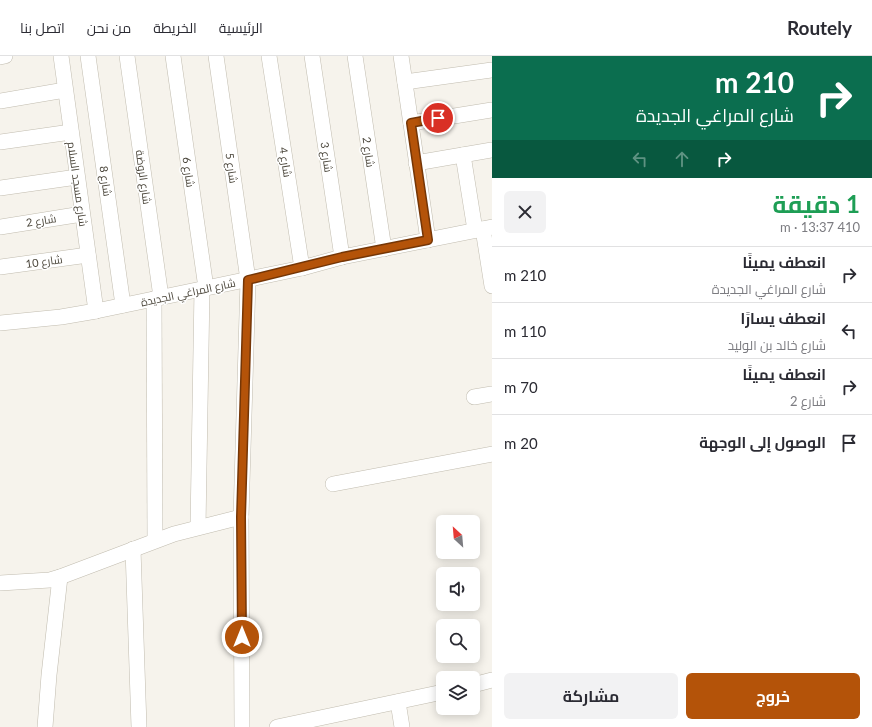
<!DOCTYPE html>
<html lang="ar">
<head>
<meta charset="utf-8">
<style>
  :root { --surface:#fff; --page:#f2f2f3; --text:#2b2b33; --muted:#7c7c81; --line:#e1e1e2; --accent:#b45309 }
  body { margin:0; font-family:Lato,Cairo,sans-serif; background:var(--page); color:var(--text); direction:rtl; height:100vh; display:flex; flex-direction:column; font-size:15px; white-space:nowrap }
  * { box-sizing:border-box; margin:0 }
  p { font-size:13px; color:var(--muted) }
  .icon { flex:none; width:22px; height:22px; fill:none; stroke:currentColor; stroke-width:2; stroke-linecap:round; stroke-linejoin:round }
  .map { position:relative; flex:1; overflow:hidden; direction:ltr }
  .side { display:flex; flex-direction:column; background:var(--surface); width:380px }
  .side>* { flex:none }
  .hud { background:#0b6e4f; color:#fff; overflow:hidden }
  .needle { width:26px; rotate:334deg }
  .tools { position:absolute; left:436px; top:459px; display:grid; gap:8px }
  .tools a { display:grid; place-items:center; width:44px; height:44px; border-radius:6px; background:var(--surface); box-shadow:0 2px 10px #0003; font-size:20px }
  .pin { position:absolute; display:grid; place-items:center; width:34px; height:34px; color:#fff; margin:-17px; border:2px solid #fff; border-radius:50%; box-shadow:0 1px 4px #0007 }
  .me { position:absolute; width:44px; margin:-22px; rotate:0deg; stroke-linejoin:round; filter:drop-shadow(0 0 3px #0008) }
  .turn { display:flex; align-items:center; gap:14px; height:84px; padding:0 12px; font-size:18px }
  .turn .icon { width:52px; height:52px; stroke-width:2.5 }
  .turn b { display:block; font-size:28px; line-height:34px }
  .lanes { display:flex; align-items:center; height:38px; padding:0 12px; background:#0003; justify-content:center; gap:20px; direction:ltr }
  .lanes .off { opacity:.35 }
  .round { display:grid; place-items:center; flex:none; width:42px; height:42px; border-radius:6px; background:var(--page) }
  .head { display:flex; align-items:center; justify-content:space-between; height:68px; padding:0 12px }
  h1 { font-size:24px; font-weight:700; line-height:30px; color:#1e9e55 }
  .action { display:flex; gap:8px; margin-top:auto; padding:8px 12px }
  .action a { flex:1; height:46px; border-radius:6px; background:var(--accent); color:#fff; font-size:16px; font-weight:700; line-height:46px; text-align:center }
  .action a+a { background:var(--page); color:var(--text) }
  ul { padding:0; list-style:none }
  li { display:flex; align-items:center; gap:12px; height:56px; padding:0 12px; border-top:1px solid var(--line) }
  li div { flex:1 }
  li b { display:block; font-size:15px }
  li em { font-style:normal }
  header { display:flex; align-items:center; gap:24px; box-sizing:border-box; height:56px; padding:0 20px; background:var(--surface); border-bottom:1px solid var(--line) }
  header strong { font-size:19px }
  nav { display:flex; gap:22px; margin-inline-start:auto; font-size:14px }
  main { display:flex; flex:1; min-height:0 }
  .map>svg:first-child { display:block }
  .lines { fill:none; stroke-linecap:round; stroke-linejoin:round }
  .minor-casing { stroke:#c1bcaf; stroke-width:16 }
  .minor { stroke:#fff; stroke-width:15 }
  .route-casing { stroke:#753606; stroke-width:10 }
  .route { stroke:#b45309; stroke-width:7 }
  .labels { text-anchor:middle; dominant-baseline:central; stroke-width:3; stroke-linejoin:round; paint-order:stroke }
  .street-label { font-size:11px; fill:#4a453a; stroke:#fff }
</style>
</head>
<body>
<header>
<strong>Routely</strong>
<nav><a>الرئيسية</a><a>الخريطة</a><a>من نحن</a><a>اتصل بنا</a></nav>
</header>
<main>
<section class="side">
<div class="hud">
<div class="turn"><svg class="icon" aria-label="right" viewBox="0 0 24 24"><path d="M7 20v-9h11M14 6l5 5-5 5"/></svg><div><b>210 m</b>شارع المراغي الجديدة</div></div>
<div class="lanes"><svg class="icon off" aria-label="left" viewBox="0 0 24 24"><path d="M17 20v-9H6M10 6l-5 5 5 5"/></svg><svg class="icon off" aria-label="ahead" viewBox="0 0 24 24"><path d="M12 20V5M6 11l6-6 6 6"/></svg><svg class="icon" aria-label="right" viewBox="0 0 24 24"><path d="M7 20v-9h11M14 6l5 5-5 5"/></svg></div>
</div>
<div class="head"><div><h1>1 دقيقة</h1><p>410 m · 13:37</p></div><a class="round"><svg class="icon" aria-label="close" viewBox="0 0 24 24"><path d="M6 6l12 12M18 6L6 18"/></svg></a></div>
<ul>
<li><svg class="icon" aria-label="right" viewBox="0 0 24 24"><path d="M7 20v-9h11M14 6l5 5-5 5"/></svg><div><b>انعطف يمينًا</b><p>شارع المراغي الجديدة</p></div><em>210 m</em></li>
<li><svg class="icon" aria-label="left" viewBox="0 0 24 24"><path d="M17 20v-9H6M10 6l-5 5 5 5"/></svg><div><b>انعطف يسارًا</b><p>شارع خالد بن الوليد</p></div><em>110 m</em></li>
<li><svg class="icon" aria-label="right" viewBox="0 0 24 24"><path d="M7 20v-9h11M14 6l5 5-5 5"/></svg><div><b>انعطف يمينًا</b><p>شارع 2</p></div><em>70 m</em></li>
<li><svg class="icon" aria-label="arrive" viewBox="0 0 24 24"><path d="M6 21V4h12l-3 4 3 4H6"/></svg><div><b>الوصول إلى الوجهة</b></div><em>20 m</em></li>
</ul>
<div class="action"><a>خروج</a><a>مشاركة</a></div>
</section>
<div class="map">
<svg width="492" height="671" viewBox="0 0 492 671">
  <rect width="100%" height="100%" fill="#f6f3ec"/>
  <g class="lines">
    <g class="minor-casing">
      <g id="minor">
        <polyline points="61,0 96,255"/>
        <polyline points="88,0 123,249"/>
        <polyline points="127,0 161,241"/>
        <polyline points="173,0 206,232"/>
        <polyline points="216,0 248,224 241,461 242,671"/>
        <polyline points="269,0 302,212"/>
        <polyline points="312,0 342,201"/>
        <polyline points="355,0 384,193"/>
        <polyline points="401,0 428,184"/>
        <polyline points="0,1 5,0"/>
        <polyline points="405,26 492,14"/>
        <polyline points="0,45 65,34"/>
        <polyline points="411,67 492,54"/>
        <polyline points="0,86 71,76"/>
        <polyline points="463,99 475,174"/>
        <polyline points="416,107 492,94"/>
        <polyline points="0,132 77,121"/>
        <polyline points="0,171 82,158"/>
        <polyline points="483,173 492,230"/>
        <polyline points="0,211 88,199"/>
        <polyline points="154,243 155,484"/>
        <polyline points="0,267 61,261 96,255 302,212 342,201 492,171"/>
        <polyline points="474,341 492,338"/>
        <polyline points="333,428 492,398"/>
        <polyline points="198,471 202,233"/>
        <polyline points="133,493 139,671"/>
        <polyline points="0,527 50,524 60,521 174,478 241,461"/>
        <polyline points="473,629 492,624"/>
        <polyline points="398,646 402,671"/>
        <polyline points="45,671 49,619 60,521"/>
        <polyline points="277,671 443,636"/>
      </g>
    </g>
    <use href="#minor" class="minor"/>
  </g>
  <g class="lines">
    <g class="route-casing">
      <polyline id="route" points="242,581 241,461 248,224 342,201 428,184 411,67 438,62"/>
    </g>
    <use href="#route" class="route"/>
  </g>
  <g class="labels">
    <g class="street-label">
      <text transform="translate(369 96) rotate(82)">شارع 2</text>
      <text transform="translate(327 101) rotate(82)">شارع 3</text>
      <text transform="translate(286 106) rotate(81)">شارع 4</text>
      <text transform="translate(232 112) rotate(82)">شارع 5</text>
      <text transform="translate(189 116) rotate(82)">شارع 6</text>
      <text transform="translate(144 121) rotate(82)">شارع الروضة</text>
      <text transform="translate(106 125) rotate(82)">شارع 8</text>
      <text transform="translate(78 128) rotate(82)">شارع مسجد السلام</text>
      <text transform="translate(41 164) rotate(-9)">شارع 2</text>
      <text transform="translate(44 205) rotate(-8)">شارع 10</text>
      <text transform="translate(188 236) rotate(-12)">شارع المراغي الجديدة</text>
    </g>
  </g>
</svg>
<div class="tools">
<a><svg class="needle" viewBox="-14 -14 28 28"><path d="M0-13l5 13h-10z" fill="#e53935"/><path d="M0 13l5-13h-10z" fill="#7c7c81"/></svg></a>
<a><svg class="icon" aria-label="sound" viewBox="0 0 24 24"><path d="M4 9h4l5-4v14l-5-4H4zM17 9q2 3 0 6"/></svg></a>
<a><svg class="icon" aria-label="search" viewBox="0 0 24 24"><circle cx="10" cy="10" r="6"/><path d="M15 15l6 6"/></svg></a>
<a><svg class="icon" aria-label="layers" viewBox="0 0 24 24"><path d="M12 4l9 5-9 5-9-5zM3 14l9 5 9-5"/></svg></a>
</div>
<div class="pin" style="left:438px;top:62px;background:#d93025"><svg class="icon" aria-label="arrive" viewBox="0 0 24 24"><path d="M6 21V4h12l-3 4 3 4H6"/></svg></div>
<svg class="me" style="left:242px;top:581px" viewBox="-20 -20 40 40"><circle r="17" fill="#b45309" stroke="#fff" stroke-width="3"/><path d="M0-11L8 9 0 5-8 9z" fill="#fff"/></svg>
</div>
</main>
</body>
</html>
